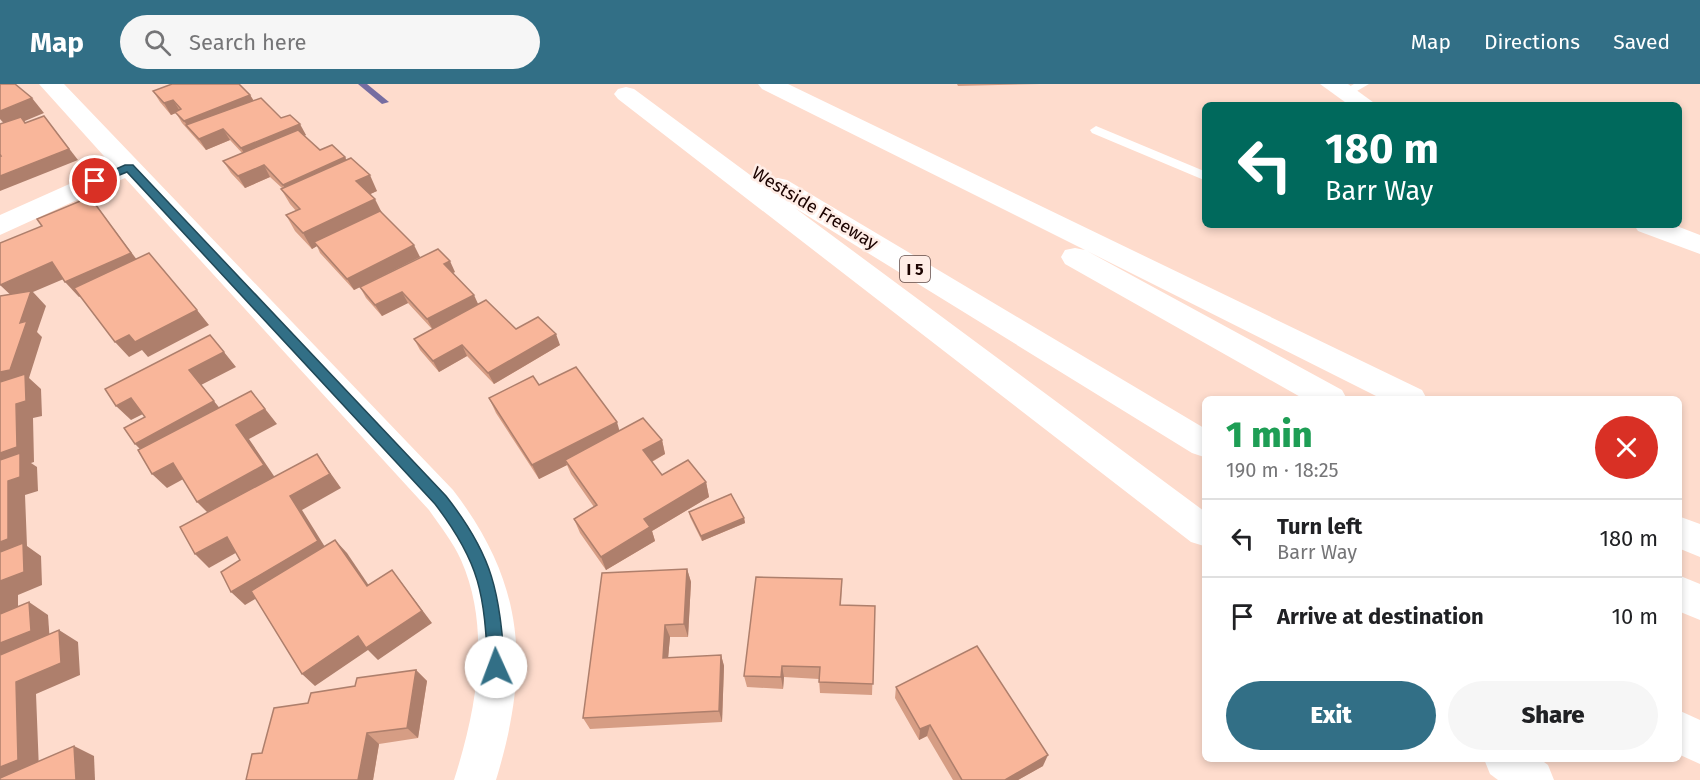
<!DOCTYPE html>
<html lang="en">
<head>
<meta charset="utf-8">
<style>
  :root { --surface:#fff; --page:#f6f6f6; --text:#202124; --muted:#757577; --line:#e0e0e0; --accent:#326f86 }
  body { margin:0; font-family:"Fira Sans",sans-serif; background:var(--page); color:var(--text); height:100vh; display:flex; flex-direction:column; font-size:22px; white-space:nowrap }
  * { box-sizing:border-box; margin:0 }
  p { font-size:20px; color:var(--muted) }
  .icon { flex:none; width:33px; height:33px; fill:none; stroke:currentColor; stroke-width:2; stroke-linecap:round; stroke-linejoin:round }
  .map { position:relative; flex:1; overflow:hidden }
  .panel { position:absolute; left:1202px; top:312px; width:480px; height:366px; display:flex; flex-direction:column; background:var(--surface); border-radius:9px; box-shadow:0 3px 9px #0003 }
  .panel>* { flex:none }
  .hud { position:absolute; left:1202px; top:18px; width:480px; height:126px; border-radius:9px; box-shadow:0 3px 9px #0003; background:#00695c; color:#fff; overflow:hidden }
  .pin { position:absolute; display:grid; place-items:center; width:51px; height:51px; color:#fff; margin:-26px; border:3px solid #fff; border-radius:50%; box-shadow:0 2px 6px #0007 }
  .me { position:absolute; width:66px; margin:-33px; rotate:358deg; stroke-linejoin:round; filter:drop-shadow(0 0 4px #0008) }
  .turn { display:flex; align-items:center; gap:21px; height:126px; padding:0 24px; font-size:27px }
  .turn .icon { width:78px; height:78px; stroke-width:2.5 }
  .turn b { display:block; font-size:42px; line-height:51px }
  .round { display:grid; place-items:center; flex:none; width:63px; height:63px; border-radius:32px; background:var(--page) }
  .overview { display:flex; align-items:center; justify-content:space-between; height:102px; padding:0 24px }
  h1 { font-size:36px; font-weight:800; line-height:45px; color:#1e9e55 }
  .action { display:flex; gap:12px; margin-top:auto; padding:12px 24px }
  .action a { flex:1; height:69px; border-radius:36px; background:var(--accent); color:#fff; font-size:24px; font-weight:800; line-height:69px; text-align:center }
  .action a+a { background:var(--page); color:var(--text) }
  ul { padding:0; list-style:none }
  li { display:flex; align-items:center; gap:18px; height:78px; padding:0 24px; border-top:2px solid var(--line) }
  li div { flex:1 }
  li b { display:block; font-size:22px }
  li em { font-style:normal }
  header { display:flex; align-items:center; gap:36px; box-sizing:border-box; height:84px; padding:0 30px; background:var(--accent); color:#fff }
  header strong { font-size:28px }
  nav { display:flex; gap:33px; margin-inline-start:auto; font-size:21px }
  .search { width:420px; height:54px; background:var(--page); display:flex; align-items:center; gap:15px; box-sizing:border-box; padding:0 21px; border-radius:33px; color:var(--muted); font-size:22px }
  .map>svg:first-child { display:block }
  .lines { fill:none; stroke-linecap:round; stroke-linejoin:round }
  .stream { fill:#766da1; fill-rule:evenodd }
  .lane { fill:#fff; fill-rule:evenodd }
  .street { fill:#fff; fill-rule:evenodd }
  .highway { fill:#fff; fill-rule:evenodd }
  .wall { fill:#d69d84 }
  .shaded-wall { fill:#ae7f6c }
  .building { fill:#f9b69a; stroke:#ae7f6c; stroke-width:1.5 }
  .route { fill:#326f86; stroke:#204857; stroke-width:1.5 }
  .labels { text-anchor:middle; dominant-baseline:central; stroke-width:5; stroke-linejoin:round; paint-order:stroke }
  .shield { fill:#ffede6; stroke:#604945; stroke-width:1.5 }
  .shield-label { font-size:16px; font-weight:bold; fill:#1c0300 }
  .street-label { font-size:18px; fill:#1c0300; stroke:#ffede6 }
</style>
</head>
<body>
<header>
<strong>Map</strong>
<div class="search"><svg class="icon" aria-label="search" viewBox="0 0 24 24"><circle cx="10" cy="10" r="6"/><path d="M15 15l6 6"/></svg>Search here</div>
<nav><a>Map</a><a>Directions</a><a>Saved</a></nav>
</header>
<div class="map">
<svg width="1700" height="696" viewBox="0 0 1700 696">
  <rect width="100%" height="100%" fill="#fedccd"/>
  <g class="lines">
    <polygon class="stream" points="358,0 367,0 389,18 382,20"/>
    <g class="lane">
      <polygon points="1354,0 1369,0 1350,11 1342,11 1342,7"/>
      <polygon points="1096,42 1204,87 1204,96 1092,49 1090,46"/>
    </g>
    <g class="street">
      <path d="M39 0H64L453 406C526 501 530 584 496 696H454C476 627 492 546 461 476 453 458 440 442 429 426L125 94 0 151V131L112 81Z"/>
      <polygon points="1320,0 1348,0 1377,21 1349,21"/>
      <polygon points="1634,141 1674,141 1700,151 1700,170 1638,147"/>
    </g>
    <g class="highway">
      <polygon points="758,0 788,0 1422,306 1427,315 1382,315 1087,167 1342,306 1347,315 1304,315 1065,180 1061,173 1065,166 1075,164 1085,166 762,5"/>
      <polygon points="626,3 634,5 765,102 769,96 778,94 787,96 1204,344 1204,373 1192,369 795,124 1204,427 1204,462 1191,458 618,15 614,10 618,5"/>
      <polygon points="1678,432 1700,440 1700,473 1678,464"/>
      <polygon points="1678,491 1700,500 1700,536 1678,527"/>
      <polygon points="1678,626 1700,636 1700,680 1678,670"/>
      <polygon points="1484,675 1540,675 1548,681 1554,696 1498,696 1490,690"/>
    </g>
  </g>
  <g class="wall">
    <polygon points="957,0 1040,0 958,2"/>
    <polygon points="153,7 250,11 254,17 306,51 304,52 320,66 346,76 377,107 370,110 381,129 420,173 354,206 320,169 317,162 312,165 295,147 286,131 296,127 290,120 281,105 282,104 270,93 245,104 231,89 223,77 242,69 230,56 206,66 182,39 176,29 171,31 160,18"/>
    <polygon points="455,188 453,189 478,220 516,245 560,261 494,300 467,272 439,288 420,266 414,255 432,245 408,219 382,232 366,214 360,203"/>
    <polygon points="539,301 620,347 662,356 665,370 652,378 662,391 706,398 709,413 652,447 655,457 606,486 580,449 574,435 594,423 571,390 567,381 539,395 496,329 489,314"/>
    <polygon points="689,428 744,434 745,439 702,457 690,433"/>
    <polygon points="687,485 691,498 688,553 670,553 668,574 721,571 724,582 722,638 590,645 583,634"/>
    <polygon points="842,495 841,521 875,522 872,611 820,609 819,595 784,593 783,605 747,603 744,592"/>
    <polygon points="416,586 427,597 418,654 379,660 373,696 246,696 262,669 308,619 355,602"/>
    <polygon points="896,603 1043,682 1018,696 953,696 927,652 919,656 895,614"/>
  </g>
  <g class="shaded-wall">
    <polygon points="250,11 257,22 187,41 184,37"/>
    <polygon points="32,14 44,29 8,44 0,35 0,27"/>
    <polygon points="173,16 180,27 171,31 164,19"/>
    <polygon points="44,32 78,76 0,107 0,92"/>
    <polygon points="300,40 306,51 248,76 241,64"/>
    <polygon points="223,45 230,56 206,66 199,55"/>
    <polygon points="345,73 351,84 289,112 283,101"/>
    <polygon points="264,81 270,93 245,104 238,92"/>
    <polygon points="370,91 377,107 364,113 356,97"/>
    <polygon points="90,113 143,184 79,213 65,198"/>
    <polygon points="375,115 383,131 314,158 317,162 312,165 303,149"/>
    <polygon points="414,161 420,173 354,206 347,195"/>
    <polygon points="450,177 455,188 449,191 444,180"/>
    <polygon points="52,178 66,194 33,208 46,222 37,248 42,253 29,294 41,305 42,332 33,334 34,378 31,379 37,383 38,407 25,411 27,462 41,472 42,501 18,511 18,543 0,531 0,288 20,239 16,216 0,201"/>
    <polygon points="402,208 408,219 382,232 375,221"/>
    <polygon points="474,211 479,222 433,246 427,235"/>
    <polygon points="197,226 209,241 148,273 142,266 129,273 115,258 129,251"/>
    <polygon points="556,250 560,261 494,300 488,289"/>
    <polygon points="462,261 467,272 439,288 433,277"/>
    <polygon points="224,268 236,283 201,301 226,332 150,375 135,360 189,286"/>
    <polygon points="251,307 277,340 249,355 276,395 211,432 197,418 236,341"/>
    <polygon points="131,314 145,329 131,336 116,322"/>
    <polygon points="617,338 621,352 565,376 567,381 539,395 532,381"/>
    <polygon points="662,356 665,370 647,380 643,366"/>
    <polygon points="317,370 341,404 302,426 330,471 245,521 231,508"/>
    <polygon points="173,379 187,393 167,404 152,390"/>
    <polygon points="706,398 709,413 652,447 655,457 606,486 601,473 644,435"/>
    <polygon points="744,434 745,439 702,457 701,452"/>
    <polygon points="227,453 241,466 209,484 195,470"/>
    <polygon points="335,456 347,469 378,515 367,502"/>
    <polygon points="687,485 691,498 688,553 684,540"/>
    <polygon points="392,486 432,539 378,576 368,566 315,602 302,590"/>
    <polygon points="29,518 48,531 50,559 0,580 0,559"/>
    <polygon points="665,541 670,553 667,586 663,574"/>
    <polygon points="59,546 78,558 80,591 36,610 39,686 0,696 0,683 16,598"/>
    <polygon points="721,571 724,582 722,638 719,627"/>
    <polygon points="782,582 784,593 783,605 781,593"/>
    <polygon points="416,586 427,597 418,654 407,644"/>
    <polygon points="930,641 927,652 919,656 920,645"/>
    <polygon points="367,649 379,660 373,696 358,696"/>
    <polygon points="74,662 94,672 95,696 76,696"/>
    <polygon points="1048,671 1043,682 1018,696 1005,696"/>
  </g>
  <g class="building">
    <polygon points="0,0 15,0 32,14 0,27"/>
    <polygon points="172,0 239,0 250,11 184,37 175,28 181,25 173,16 164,19 153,7"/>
    <polygon points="261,14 281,34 290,31 300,40 241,64 223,45 199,55 186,41"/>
    <polygon points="44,32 69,65 0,92 0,72 1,72 0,70 0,40 21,33 25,39"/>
    <polygon points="298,46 320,66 332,61 345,73 283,101 264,81 238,92 223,77"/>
    <polygon points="351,74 370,91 356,97 375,115 303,149 286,131 300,125 281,105"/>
    <polygon points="90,113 131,169 65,198 52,178 0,201 0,159 42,142 37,135"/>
    <polygon points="380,127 414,161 347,195 314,158"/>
    <polygon points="438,165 450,177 444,180 474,211 427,235 402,208 375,221 360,203"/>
    <polygon points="149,169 197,226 135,258 129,251 115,258 74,204"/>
    <polygon points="31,207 20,239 27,237 10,286 0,288 0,212"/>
    <polygon points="486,216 516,245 538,233 556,250 488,289 462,261 433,277 414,255"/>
    <polygon points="210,251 224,268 189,286 214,317 135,360 124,344 145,333 131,314 116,322 105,305"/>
    <polygon points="576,283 617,338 532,381 489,314 533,292 539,301"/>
    <polygon points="25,290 26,317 16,320 17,363 0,369 0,298"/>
    <polygon points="251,307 265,325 236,341 264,381 197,418 173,379 152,390 138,366"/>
    <polygon points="643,334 662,356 643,366 662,391 688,376 706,398 644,435 650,443 601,473 574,435 597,421 565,376"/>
    <polygon points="20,369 20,393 8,397 8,455 0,458 0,376"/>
    <polygon points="317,370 330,390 290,412 318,457 231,508 221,488 240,476 227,453 195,470 180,443"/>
    <polygon points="731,410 744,434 701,452 689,428"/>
    <polygon points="335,456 367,502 392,486 422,527 366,564 358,552 302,590 251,507"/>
    <polygon points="23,459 24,488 0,497 0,468"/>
    <polygon points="687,485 684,540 665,541 663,574 721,571 719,627 583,634 602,489"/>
    <polygon points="756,493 842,495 840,521 875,522 873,600 819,598 820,583 782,582 781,593 744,592"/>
    <polygon points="29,518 31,547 0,559 0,530"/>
    <polygon points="59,546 61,579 16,598 18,676 0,683 0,571"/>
    <polygon points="977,562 1048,671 1005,696 962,696 930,641 920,645 896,603"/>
    <polygon points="416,586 407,644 367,649 358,696 246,696 252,670 262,669 274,624 308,619 311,609 355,602 357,594"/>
    <polygon points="74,662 76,696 0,696 0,694"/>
  </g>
  <path class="route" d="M125 81H133L446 412C494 473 499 507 505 583L502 589 496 591 491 589 488 583C484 510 481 480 435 420L127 88 95 101 89 97Z"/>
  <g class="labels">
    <rect class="shield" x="900" y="172" width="30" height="26" rx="4.5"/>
    <g class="shield-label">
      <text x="915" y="185">I 5</text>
    </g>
    <g class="street-label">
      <text transform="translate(815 124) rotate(31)">Westside Freeway</text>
    </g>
  </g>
</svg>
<div class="pin" style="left:95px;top:97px;background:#d93025"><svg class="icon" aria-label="arrive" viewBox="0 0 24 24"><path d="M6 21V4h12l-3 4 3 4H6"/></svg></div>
<svg class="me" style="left:496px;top:583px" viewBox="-20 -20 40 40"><circle r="19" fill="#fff"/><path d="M0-13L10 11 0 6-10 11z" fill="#326f86"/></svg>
<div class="hud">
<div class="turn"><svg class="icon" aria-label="left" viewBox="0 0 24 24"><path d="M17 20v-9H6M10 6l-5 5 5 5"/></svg><div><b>180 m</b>Barr Way</div></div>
</div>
<section class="panel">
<div class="overview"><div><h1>1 min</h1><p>190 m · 18:25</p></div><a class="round" style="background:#d93025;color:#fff"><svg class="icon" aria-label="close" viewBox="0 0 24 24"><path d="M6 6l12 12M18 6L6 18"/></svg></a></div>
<ul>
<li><svg class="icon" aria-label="left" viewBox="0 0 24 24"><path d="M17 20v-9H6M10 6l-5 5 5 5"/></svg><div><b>Turn left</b><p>Barr Way</p></div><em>180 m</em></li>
<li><svg class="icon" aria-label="arrive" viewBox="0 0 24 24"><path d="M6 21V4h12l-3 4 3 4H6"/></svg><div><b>Arrive at destination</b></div><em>10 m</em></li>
</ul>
<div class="action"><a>Exit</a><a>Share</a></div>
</section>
</div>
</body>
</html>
